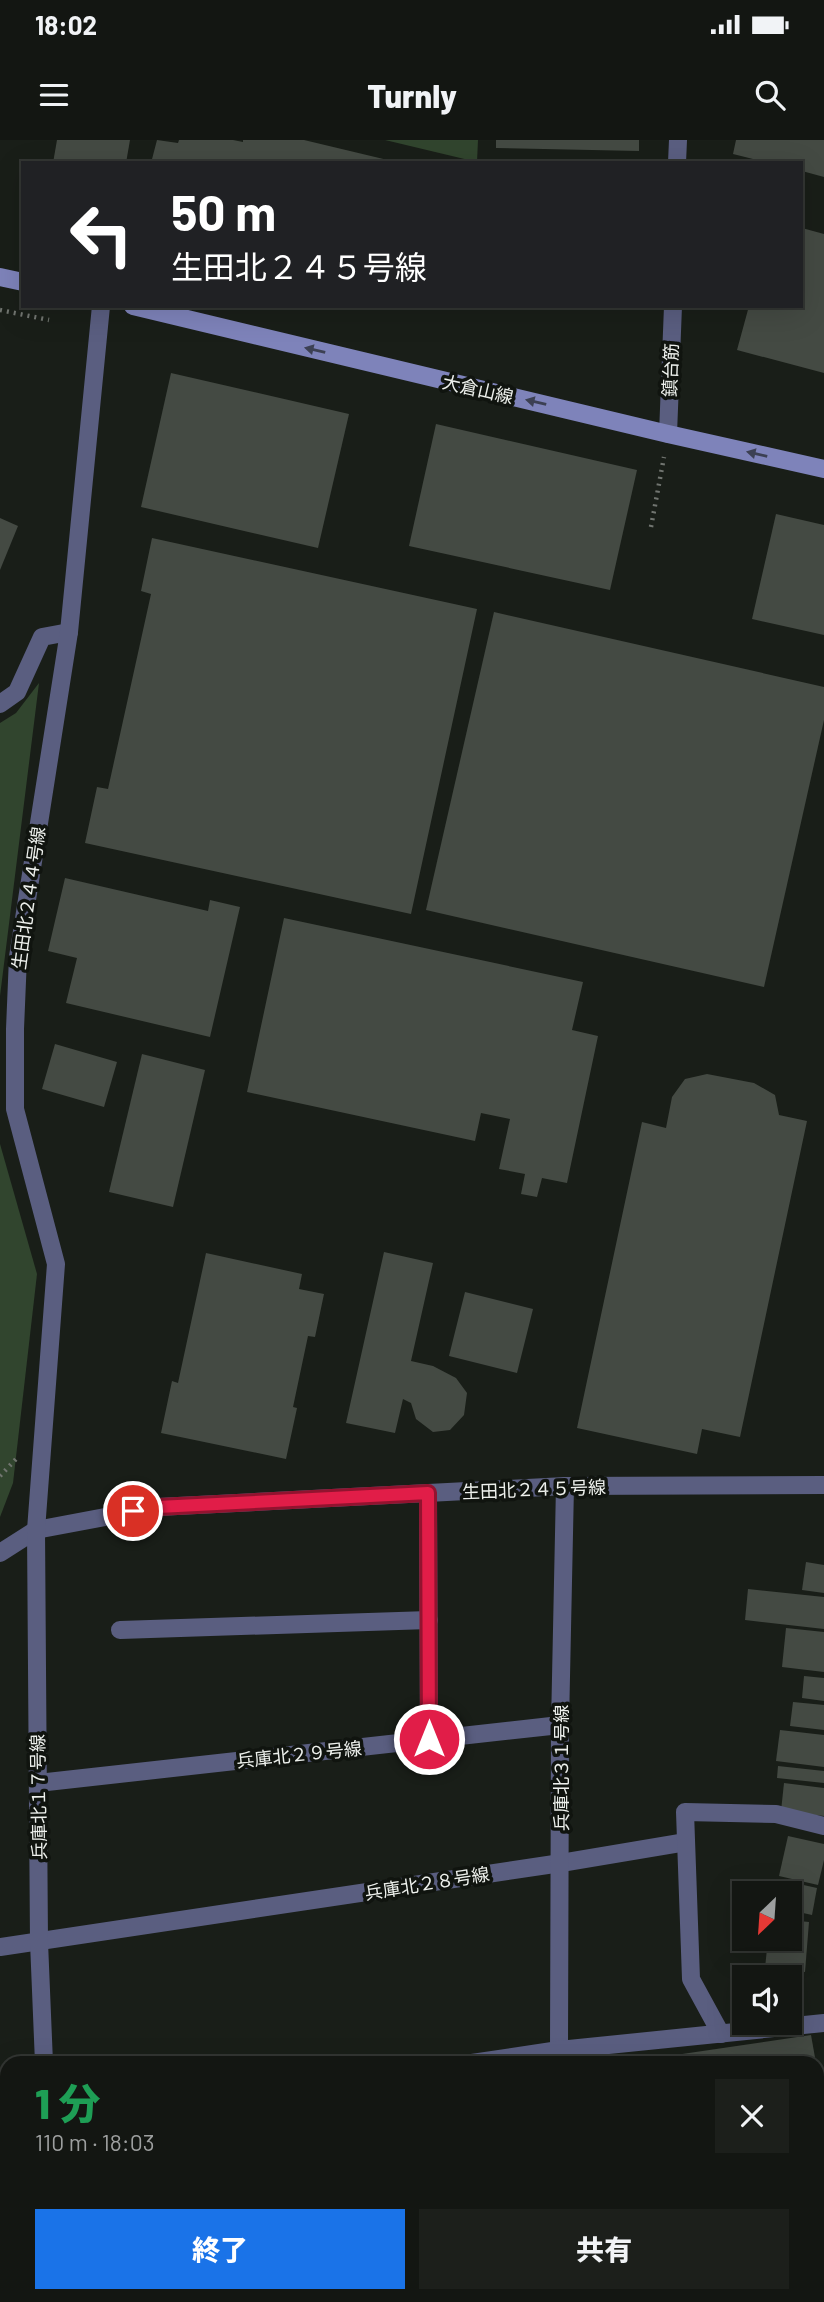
<!DOCTYPE html>
<html lang="ja">
<head>
<meta charset="utf-8">
<style>
  :root { --surface:#131612; --page:#1c1f1b; --text:#f1f3f6; --muted:#9d9f9f; --line:#323532; --accent:#1a73e8 }
  body { margin:0; font-family:Barlow,"Noto Sans JP",sans-serif; background:var(--page); color:var(--text); height:100vh; display:flex; flex-direction:column; font-size:26px; white-space:nowrap }
  * { box-sizing:border-box; margin:0 }
  p { font-size:23px; color:var(--muted) }
  .icon { flex:none; width:38px; height:38px; fill:none; stroke:currentColor; stroke-width:2; stroke-linecap:round; stroke-linejoin:round }
  .map { position:relative; flex:1; overflow:hidden }
  .side { position:absolute; left:0px; top:1916px; width:824px; height:247px; display:flex; flex-direction:column; background:var(--surface); border-radius:21px 21px 0 0; box-shadow:0 7px 28px #0002,0 0 0 2px var(--line) }
  .side>* { flex:none }
  .top-card { position:absolute; left:21px; top:21px; width:782px; height:147px; border-radius:0px; box-shadow:0 7px 28px #0002,0 0 0 2px var(--line); background:#202124; color:#fff; overflow:hidden }
  .needle { width:46px; rotate:205deg }
  .buttons { position:absolute; left:732px; top:1741px; display:grid; gap:14px }
  .buttons a { display:grid; place-items:center; width:70px; height:70px; border-radius:0px; background:var(--surface); box-shadow:0 7px 28px #0002,0 0 0 2px var(--line); font-size:35px }
  .pin { position:absolute; display:grid; place-items:center; width:60px; height:60px; color:#fff; margin:-30px; border:4px solid #fff; border-radius:50%; box-shadow:0 2px 7px #0007 }
  .me { position:absolute; width:77px; margin:-38px; rotate:0deg; stroke-linejoin:round; filter:drop-shadow(0 0 5px #0008) }
  .turn { display:flex; align-items:center; gap:24px; height:147px; padding:0 35px; font-size:32px }
  .turn .icon { width:91px; height:91px; stroke-width:2.5 }
  .turn b { display:block; font-size:49px; line-height:60px }
  .round { display:grid; place-items:center; flex:none; width:74px; height:74px; border-radius:0px; background:var(--page) }
  .summary { display:flex; align-items:center; justify-content:space-between; height:119px; padding:0 35px }
  h1 { font-size:42px; font-weight:800; line-height:52px; color:#1e9e55 }
  .action { display:flex; gap:14px; margin-top:auto; padding:14px 35px }
  .action a { flex:1; height:80px; border-radius:0px; background:var(--accent); color:#fff; font-size:28px; font-weight:800; line-height:80px; text-align:center }
  .action a+a { background:var(--page); color:var(--text) }
  .status { display:flex; justify-content:space-between; align-items:center; height:49px; padding:0 35px; background:var(--surface); direction:ltr }
  .status svg { height:19px; fill:currentColor }
  header { display:flex; justify-content:space-between; align-items:center; height:91px; padding:0 35px; background:var(--surface); font-size:32px; font-weight:800 }
  .map>svg:first-child { display:block }
  .green { fill:#31452e }
  .building { fill:#444a43 }
  .lines { fill:none; stroke-linecap:round; stroke-linejoin:round }
  .path { stroke:#717570; stroke-width:4.5; stroke-dasharray:2 5; stroke-linecap:butt }
  .street { stroke:#5a5e80; stroke-width:18 }
  .secondary { stroke:#7e83ba; stroke-width:18 }
  .oneway { fill:#3c4053 }
  .route-casing { stroke:#92132f; stroke-width:18 }
  .route { stroke:#e11d48; stroke-width:12 }
  .labels { text-anchor:middle; dominant-baseline:central; stroke-width:7; stroke-linejoin:round; paint-order:stroke }
  .street-label { font-size:18px; fill:#edf0ec; stroke:#10140f }
</style>
</head>
<body>
<div class="status"><b>18:02</b><svg viewBox="0 0 49 12"><path d="M0 12V9h3v3zM5 12V6h3v6zM10 12V3h3v9zM15 12V0h3v12zM26 1h20v11H26zM47 4h2v5h-2z"/></svg></div>
<header><svg class="icon" aria-label="menu" viewBox="0 0 24 24"><path d="M4 6h16M4 12h16M4 18h16"/></svg>Turnly<svg class="icon" aria-label="search" viewBox="0 0 24 24"><circle cx="10" cy="10" r="6"/><path d="M15 15l6 6"/></svg></header>
<div class="map">
<svg width="824" height="2162" viewBox="0 0 824 2162">
  <rect width="100%" height="100%" fill="#191e18"/>
  <g class="green">
    <polygon points="385,0 478,0 477,22"/>
    <polygon points="39,543 0,856 0,583 16,573"/>
    <polygon points="0,1004 37,1134 13,1343 0,1377"/>
  </g>
  <g class="building">
    <polygon points="57,0 130,0 126,23 53,23"/>
    <polygon points="157,0 178,3 179,0 233,0 243,2 243,0 304,0 396,22 151,23"/>
    <polygon points="496,0 639,0 639,11 496,8"/>
    <polygon points="736,0 824,0 824,37 802,31 802,23 769,23 733,14"/>
    <polygon points="802,88 824,94 824,233 737,210 749,166 802,166"/>
    <polygon points="171,233 349,274 318,408 141,367"/>
    <polygon points="436,284 637,330 610,450 409,406"/>
    <polygon points="776,374 824,385 824,495 752,479"/>
    <polygon points="0,378 18,386 0,430"/>
    <polygon points="152,398 477,469 411,774 85,703 97,647 108,649 151,454 141,451"/>
    <polygon points="494,472 824,547 824,580 764,847 426,770"/>
    <polygon points="65,738 208,771 210,760 240,767 210,897 66,863 77,818 48,811"/>
    <polygon points="284,778 583,842 572,890 598,896 567,1043 542,1038 537,1057 521,1054 525,1034 499,1029 510,979 481,973 475,1001 247,952"/>
    <polygon points="55,904 117,922 104,967 42,949"/>
    <polygon points="142,914 205,930 173,1067 109,1052"/>
    <polygon points="707,934 754,943 775,955 779,975 807,981 740,1297 702,1289 697,1314 577,1288 642,982 666,988 672,957 685,939"/>
    <polygon points="384,1112 433,1123 411,1221 433,1226 456,1238 467,1253 464,1275 450,1290 433,1292 416,1279 411,1263 403,1259 395,1293 346,1283"/>
    <polygon points="206,1113 302,1134 299,1149 324,1154 315,1197 308,1196 293,1267 297,1268 286,1319 161,1293 172,1241 178,1243"/>
    <polygon points="465,1152 533,1169 517,1233 449,1216"/>
    <polygon points="806,1422 824,1425 824,1453 802,1450"/>
    <polygon points="748,1449 824,1457 824,1489 745,1480"/>
    <polygon points="786,1488 824,1492 824,1532 782,1527"/>
    <polygon points="804,1536 824,1538 824,1561 802,1558"/>
    <polygon points="793,1562 824,1565 824,1590 790,1586"/>
    <polygon points="780,1590 824,1595 824,1627 776,1621"/>
    <polygon points="778,1626 824,1631 824,1643 777,1638"/>
    <polygon points="784,1643 824,1648 824,1676 781,1671"/>
    <polygon points="788,1696 824,1704 824,1720 818,1745 779,1736"/>
    <polygon points="799,1744 817,1748 812,1775 794,1771"/>
    <polygon points="789,1780 809,1782 805,1832 765,1828 768,1799 789,1799"/>
    <polygon points="811,1895 816,1923 649,1923 648,1919"/>
  </g>
  <g class="lines">
    <g class="path">
      <polyline points="0,170 49,180"/>
      <polyline points="651,387 664,317"/>
      <polyline points="0,1336 17,1318"/>
    </g>
    <g class="street">
      <polyline points="677,23 678,0"/>
      <polyline points="668,294 673,166"/>
      <polyline points="0,564 17,552 42,497 69,492"/>
      <polyline points="428,1353 429,1599"/>
      <polyline points="0,1413 36,1390 158,1367 565,1346 824,1345"/>
      <polyline points="120,1490 429,1480"/>
      <polyline points="38,1643 560,1585"/>
      <polyline points="0,1807 561,1723 686,1702"/>
      <polyline points="721,1894 691,1839 685,1672 776,1674 824,1686"/>
      <polyline points="559,1910 560,1585 565,1346"/>
      <polyline points="44,1923 39,1802 36,1390 56,1124 15,969 15,889 18,817 69,492 101,166"/>
      <polyline points="472,1923 559,1910 824,1883"/>
      <polyline points="0,1947 7,1946"/>
      <polyline points="0,2096 7,2095"/>
      <polyline points="62,2156 62,2162"/>
      <polyline points="351,2156 352,2162"/>
      <polyline points="105,2162 135,2156"/>
    </g>
    <g class="secondary">
      <polyline points="0,137 23,142"/>
      <polyline points="133,166 668,294 824,329"/>
    </g>
  </g>
  <defs><path id="oneway-solid" d="M-6-.8H1V-3.2L6.5 0L1 3.2V.8H-6Z" transform="scale(1.75)"/></defs>
  <g class="oneway">
    <use href="#oneway-solid" transform="translate(315 210) rotate(-167)"/>
    <use href="#oneway-solid" transform="translate(536 262) rotate(-167)"/>
    <use href="#oneway-solid" transform="translate(757 314) rotate(-167)"/>
  </g>
  <g class="lines">
    <g class="route-casing">
      <polyline id="route" points="133,1371 158,1367 428,1353 429,1599"/>
    </g>
    <use href="#route" class="route"/>
  </g>
  <g class="labels">
    <g class="street-label">
      <text transform="translate(670 230) rotate(-88)">鎮台筋</text>
      <text transform="translate(478 249) rotate(13)">大倉山線</text>
      <text transform="translate(28 758) rotate(-82)">生田北２４４号線</text>
      <text transform="translate(534 1349) rotate(-2)">生田北２４５号線</text>
      <text transform="translate(299 1614) rotate(-6)">兵庫北２９号線</text>
      <text transform="translate(561 1628) rotate(-90)">兵庫北３１号線</text>
      <text transform="translate(38 1657) rotate(-91)">兵庫北１７号線</text>
      <text transform="translate(427 1743) rotate(-9)">兵庫北２８号線</text>
    </g>
  </g>
</svg>
<div class="buttons">
<a><svg class="needle" viewBox="-14 -14 28 28"><path d="M0-13l5 13h-10z" fill="#e53935"/><path d="M0 13l5-13h-10z" fill="#9d9f9f"/></svg></a>
<a><svg class="icon" aria-label="sound" viewBox="0 0 24 24"><path d="M4 9h4l5-4v14l-5-4H4zM17 9q2 3 0 6"/></svg></a>
</div>
<div class="pin" style="left:133px;top:1371px;background:#d93025"><svg class="icon" aria-label="arrive" viewBox="0 0 24 24"><path d="M6 21V4h12l-3 4 3 4H6"/></svg></div>
<svg class="me" style="left:429px;top:1599px" viewBox="-20 -20 40 40"><circle r="17" fill="#e11d48" stroke="#fff" stroke-width="3"/><path d="M0-11L8 9 0 5-8 9z" fill="#fff"/></svg>
<div class="top-card">
<div class="turn"><svg class="icon" aria-label="left" viewBox="0 0 24 24"><path d="M17 20v-9H6M10 6l-5 5 5 5"/></svg><div><b>50 m</b>生田北２４５号線</div></div>
</div>
<section class="side">
<div class="summary"><div><h1>1 分</h1><p>110 m · 18:03</p></div><a class="round"><svg class="icon" aria-label="close" viewBox="0 0 24 24"><path d="M6 6l12 12M18 6L6 18"/></svg></a></div>
<div class="action"><a>終了</a><a>共有</a></div>
</section>
</div>
</body>
</html>
